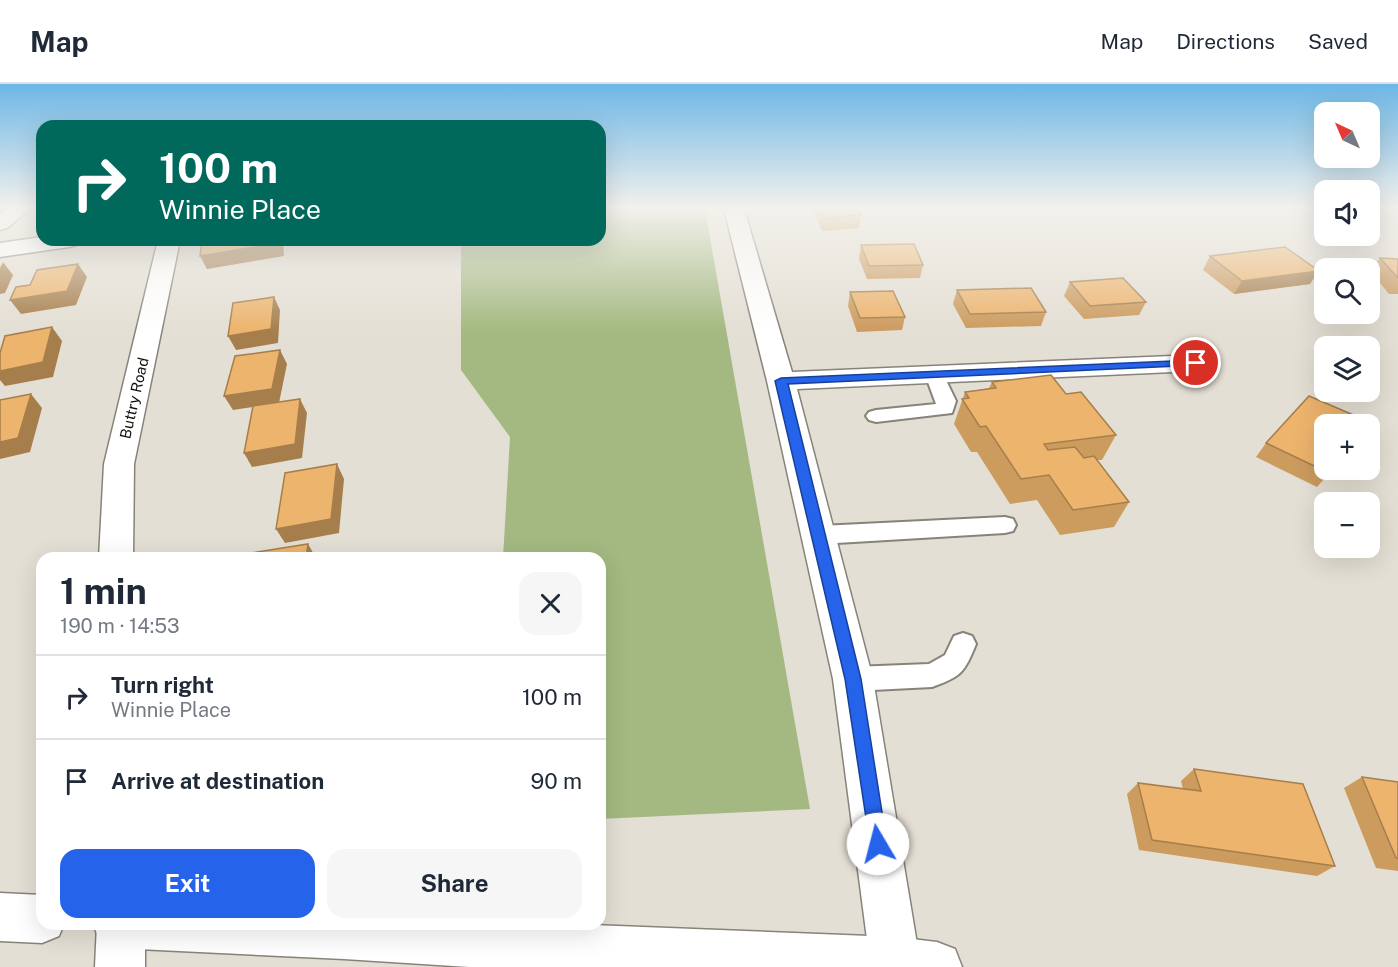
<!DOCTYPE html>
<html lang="en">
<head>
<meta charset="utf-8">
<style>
  :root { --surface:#fff; --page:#f6f6f7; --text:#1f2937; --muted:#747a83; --line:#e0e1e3; --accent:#2563eb }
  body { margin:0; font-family:"Public Sans",sans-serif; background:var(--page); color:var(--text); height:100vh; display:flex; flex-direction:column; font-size:22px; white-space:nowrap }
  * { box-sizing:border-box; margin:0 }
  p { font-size:20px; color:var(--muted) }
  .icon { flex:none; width:33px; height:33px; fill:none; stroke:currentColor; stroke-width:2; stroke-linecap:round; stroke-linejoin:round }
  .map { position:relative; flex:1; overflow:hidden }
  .drawer { position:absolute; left:36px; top:468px; width:570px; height:378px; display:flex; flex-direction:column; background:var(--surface); border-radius:18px; box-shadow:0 6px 24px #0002 }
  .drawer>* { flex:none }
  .guide { position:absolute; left:36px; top:36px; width:570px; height:126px; border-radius:18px; box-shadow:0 6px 24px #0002; background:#00695c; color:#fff; overflow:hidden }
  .needle { width:39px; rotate:316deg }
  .buttons { position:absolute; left:1314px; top:18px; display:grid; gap:12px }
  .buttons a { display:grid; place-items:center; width:66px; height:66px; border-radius:12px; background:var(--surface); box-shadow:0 6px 24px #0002; font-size:30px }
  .pin { position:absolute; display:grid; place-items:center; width:51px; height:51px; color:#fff; margin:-26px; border:3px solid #fff; border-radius:50%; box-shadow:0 2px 6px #0007 }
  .me { position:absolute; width:66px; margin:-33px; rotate:352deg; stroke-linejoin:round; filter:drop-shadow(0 0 4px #0008) }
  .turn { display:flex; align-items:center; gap:21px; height:126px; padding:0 24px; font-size:27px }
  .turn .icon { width:78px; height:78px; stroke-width:2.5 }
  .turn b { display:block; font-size:42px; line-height:51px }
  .round { display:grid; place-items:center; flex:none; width:63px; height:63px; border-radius:18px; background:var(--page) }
  .head { display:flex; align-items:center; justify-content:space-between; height:102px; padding:0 24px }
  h1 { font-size:36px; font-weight:700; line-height:45px }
  .button { display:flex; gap:12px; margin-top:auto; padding:12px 24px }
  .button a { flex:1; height:69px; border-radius:18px; background:var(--accent); color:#fff; font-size:24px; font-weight:700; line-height:69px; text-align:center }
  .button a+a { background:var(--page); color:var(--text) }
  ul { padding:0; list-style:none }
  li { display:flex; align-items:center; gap:18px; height:84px; padding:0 24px; border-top:2px solid var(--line) }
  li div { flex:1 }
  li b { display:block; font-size:22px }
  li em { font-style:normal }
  header { display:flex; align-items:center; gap:36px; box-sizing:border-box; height:84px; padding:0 30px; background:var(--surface); border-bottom:2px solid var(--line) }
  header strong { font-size:28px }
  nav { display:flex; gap:33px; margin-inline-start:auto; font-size:21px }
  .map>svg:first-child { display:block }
  .green { fill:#a3b981 }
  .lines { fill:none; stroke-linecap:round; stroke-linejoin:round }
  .lane-casing { stroke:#878379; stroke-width:4 }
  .street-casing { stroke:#878379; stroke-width:3 }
  .secondary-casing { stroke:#878379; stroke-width:3 }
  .lane { fill:#fff; fill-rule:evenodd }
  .street { fill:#fff; fill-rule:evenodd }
  .secondary { fill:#fff; fill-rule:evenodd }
  .wall { fill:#cc9b5e }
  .shaded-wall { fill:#a67e4c }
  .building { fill:#edb46d; stroke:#a67e4c; stroke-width:1.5 }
  .route { fill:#2563eb; stroke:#184099; stroke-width:1.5 }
  .labels { text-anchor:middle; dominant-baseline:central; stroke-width:4.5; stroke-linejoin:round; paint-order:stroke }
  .street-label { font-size:15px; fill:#110f0b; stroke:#fff }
</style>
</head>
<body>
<header>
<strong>Map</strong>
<nav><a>Map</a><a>Directions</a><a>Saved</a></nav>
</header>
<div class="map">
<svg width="1398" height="883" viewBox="0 0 1398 883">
  <rect width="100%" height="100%" fill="#e4dfd4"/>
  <polygon class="green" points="600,125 705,125 810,725 600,735 600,474 503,474 510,353 461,286 461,156 600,156"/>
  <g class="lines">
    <g class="lane-casing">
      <g id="lane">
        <polygon points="934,284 941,286 943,290 956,317 952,329 876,338 869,336 866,332 869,328 876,326 936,320 925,290 927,286"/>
        <polygon points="1005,433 1013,435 1016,441 1013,447 1005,449 820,460 812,457 809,451 812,445 820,442"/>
        <path d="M963 549 972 552 976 560C964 589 962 592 932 603L853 607 844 603 840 595 844 587 853 583 929 580 945 571 954 552Z"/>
      </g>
    </g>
    <g class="street-casing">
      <g id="street">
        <polygon points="7,125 30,125 7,144 0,146 0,130"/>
        <polygon points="724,125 744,125 792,288 1196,271 1205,273 1209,279 1205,285 1196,287 797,305 873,595 920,878 918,883 872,883 870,878 833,595 767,297"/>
        <polygon points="42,153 42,156 80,156 77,161 69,163 0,173 0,159"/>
        <polygon points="158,156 180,156 134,380 133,474 99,474 104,380"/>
        <polygon points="97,840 145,840 145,883 95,883"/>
      </g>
    </g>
    <g class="secondary-casing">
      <g id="secondary">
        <polygon points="0,809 42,811 42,840 64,840 59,852 42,859 0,857"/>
        <polygon points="93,840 567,840 895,853 937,858 955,865 962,883 469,883 344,875 117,864 100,857"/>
      </g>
    </g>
    <use href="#lane" class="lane"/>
    <use href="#street" class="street"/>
    <use href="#secondary" class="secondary"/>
  </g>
  <g class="wall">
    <polygon points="812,124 857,124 861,131 859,144 822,147"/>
    <polygon points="861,161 923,181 920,194 867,195 859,175"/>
    <polygon points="1210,172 1310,200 1234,210 1203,186"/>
    <polygon points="1380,174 1398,175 1398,210 1389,210 1370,187"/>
    <polygon points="1070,198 1146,218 1139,231 1084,235 1064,212"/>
    <polygon points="957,206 1046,228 1041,242 966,244 953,220"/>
    <polygon points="850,208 905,233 902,246 857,248 848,222"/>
    <polygon points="992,298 1066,310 1116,351 1102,376 1097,376 1129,418 1114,443 1060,451 1037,416 1010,420 977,368 971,368 954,340 965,308 989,304"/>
    <polygon points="1266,359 1332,386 1317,403 1256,373"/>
    <polygon points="1194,685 1335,782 1317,792 1139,766 1127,710 1138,699 1183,705 1181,697"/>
    <polygon points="1362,693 1398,698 1398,787 1376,784 1344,704"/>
  </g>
  <g class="shaded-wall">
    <polygon points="278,156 283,156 284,172 207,185 200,172"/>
    <polygon points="3,178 13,191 5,209 0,210 0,184"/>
    <polygon points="78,180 87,193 76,221 21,230 10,216"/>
    <polygon points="1319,187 1310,200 1234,210 1242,197"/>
    <polygon points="274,213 280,226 278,259 236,266 228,252"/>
    <polygon points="52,243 62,257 53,293 5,302 0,296 0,287"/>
    <polygon points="280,266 287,280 279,319 233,326 224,312"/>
    <polygon points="31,310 42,324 30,368 0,375 0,358"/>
    <polygon points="300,315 307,329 302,374 252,383 244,369"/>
    <polygon points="337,380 344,395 339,449 285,459 276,445"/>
    <polygon points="308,460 316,474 306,474"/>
  </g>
  <g class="building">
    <polygon points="820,124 857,124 861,131 824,134"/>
    <polygon points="202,156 278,156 278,159 200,172"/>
    <polygon points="914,160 923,181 869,182 861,161"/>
    <polygon points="1285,163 1319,187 1242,197 1210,172"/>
    <polygon points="1380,174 1398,175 1398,194"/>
    <polygon points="78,180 67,207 10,216 16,203 30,201 37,186"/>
    <polygon points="1123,194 1146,218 1090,222 1070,198"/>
    <polygon points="1031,204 1046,228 970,230 957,206"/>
    <polygon points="893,207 905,233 860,234 850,208"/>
    <polygon points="274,213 271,245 228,252 233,219"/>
    <polygon points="52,243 43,278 0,287 0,269 5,252"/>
    <polygon points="280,266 272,305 224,312 235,272"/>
    <polygon points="1051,291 1066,310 1081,308 1116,351 1044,360 1048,366 1075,363 1084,374 1094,372 1129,418 1073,426 1049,391 1021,395 986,342 980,343 962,315 969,314 965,308 996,304 992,298"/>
    <polygon points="31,310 18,354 0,358 0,316"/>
    <polygon points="1309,312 1370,338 1368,340 1324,340 1324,386 1332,386 1329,389 1266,359"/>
    <polygon points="300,315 295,360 244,369 253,322"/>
    <polygon points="337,380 331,435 276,445 285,389"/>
    <polygon points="308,460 306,474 250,474 251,469"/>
    <polygon points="1194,685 1303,700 1335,782 1152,756 1138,699 1201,707"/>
    <polygon points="1362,693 1398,698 1398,774 1396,774"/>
  </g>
  <linearGradient id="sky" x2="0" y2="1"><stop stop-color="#6db7e6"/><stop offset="0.5" stop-color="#f3f1ec"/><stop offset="1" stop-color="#f3f1ec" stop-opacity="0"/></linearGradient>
  <rect width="1398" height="248" fill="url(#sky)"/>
  <polygon class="route" points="1196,276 1200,277 1200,281 788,300 861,595 887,760 884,767 878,769 871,767 845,595 775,297 781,294"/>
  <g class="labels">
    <g class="street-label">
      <text transform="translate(134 314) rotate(-77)">Buttry Road</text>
    </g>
  </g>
</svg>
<div class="buttons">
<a><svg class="needle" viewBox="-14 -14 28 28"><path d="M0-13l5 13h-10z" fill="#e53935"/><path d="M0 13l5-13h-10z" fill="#747a83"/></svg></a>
<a><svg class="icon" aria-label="sound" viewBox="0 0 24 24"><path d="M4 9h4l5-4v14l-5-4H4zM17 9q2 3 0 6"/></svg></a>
<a><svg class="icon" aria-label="search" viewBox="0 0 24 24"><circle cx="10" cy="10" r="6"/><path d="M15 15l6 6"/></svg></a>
<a><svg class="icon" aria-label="layers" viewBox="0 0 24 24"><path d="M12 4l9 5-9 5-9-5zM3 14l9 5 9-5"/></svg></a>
<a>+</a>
<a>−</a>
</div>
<div class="pin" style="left:1196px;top:279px;background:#d93025"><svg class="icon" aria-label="arrive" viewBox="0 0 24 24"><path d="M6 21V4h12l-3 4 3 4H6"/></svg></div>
<svg class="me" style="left:878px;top:760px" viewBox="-20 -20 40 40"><circle r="19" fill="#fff"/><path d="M0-13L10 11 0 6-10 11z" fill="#2563eb"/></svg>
<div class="guide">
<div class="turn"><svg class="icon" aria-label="right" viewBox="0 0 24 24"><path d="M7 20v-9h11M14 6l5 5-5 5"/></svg><div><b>100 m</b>Winnie Place</div></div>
</div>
<section class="drawer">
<div class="head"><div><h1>1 min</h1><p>190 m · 14:53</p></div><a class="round"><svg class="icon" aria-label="close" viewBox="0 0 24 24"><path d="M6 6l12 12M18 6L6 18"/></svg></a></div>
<ul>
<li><svg class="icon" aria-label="right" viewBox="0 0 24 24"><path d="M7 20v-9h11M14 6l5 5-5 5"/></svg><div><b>Turn right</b><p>Winnie Place</p></div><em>100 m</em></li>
<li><svg class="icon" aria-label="arrive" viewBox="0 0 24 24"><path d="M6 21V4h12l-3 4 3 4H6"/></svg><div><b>Arrive at destination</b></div><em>90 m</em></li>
</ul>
<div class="button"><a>Exit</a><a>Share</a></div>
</section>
</div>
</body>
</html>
